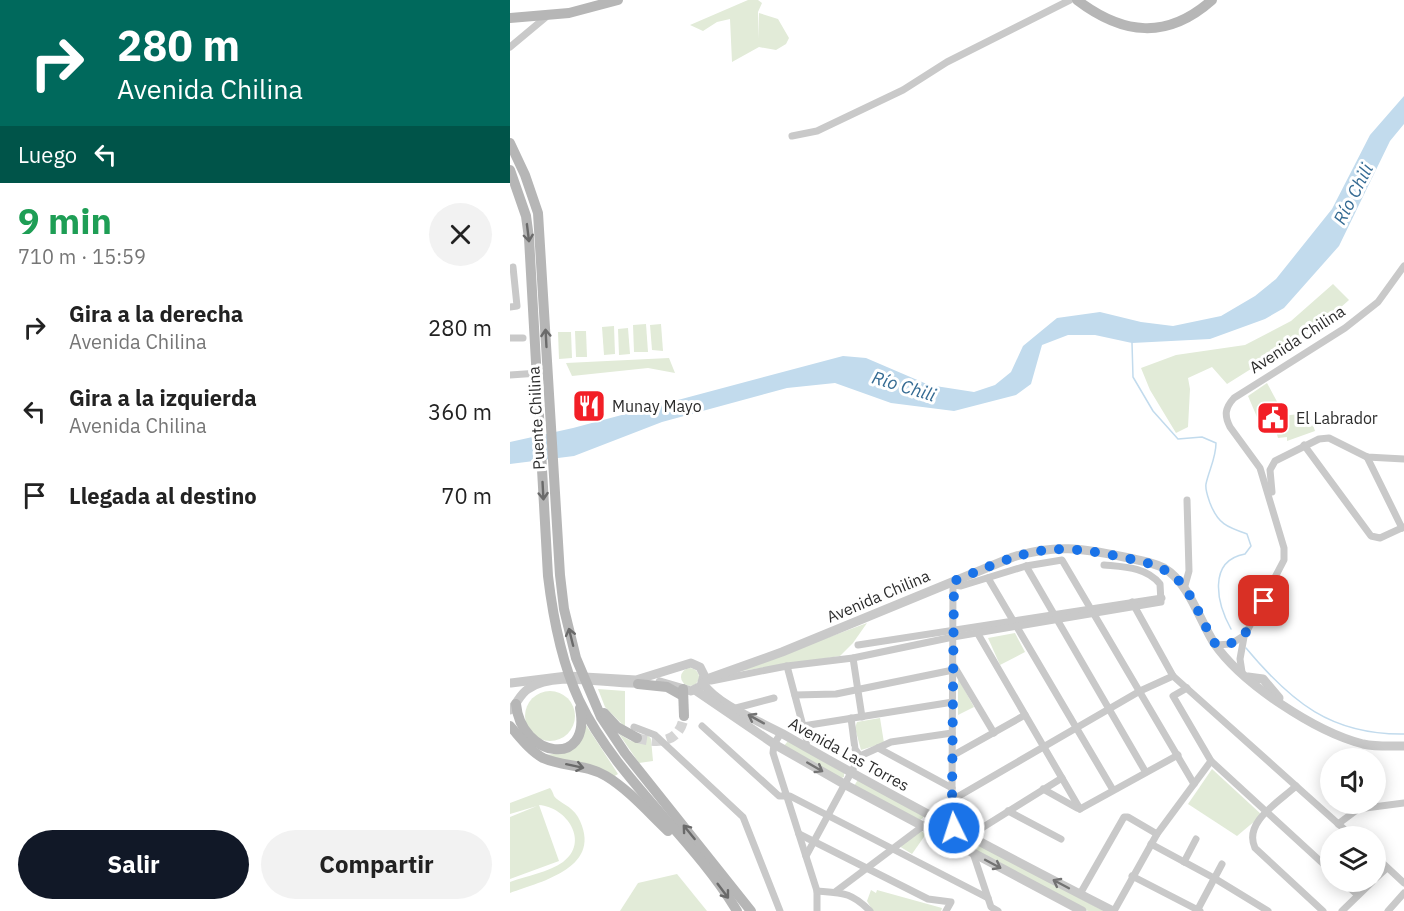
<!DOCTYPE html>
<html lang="es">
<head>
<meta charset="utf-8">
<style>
  :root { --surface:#fff; --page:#f2f2f2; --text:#222; --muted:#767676; --accent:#111827 }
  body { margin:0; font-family:"IBM Plex Sans",sans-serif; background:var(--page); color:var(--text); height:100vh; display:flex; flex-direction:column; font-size:22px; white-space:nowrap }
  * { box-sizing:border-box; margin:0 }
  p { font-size:20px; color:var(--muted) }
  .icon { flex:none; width:33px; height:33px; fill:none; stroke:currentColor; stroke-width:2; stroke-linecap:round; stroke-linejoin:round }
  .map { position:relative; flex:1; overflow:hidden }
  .sheet { display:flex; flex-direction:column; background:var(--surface); width:510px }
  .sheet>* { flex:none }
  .guide { background:#00695c; color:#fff; overflow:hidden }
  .fabs { position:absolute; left:810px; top:748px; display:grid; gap:12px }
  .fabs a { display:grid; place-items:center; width:66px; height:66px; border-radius:50%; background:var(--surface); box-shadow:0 3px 15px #0003; font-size:30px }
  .pin { position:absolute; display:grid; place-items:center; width:51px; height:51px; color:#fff; margin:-26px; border-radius:12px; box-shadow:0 3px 9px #0006 }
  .me { position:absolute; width:66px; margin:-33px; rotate:356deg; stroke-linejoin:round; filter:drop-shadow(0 0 4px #0008) }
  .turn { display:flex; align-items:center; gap:21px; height:126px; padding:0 18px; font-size:27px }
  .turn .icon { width:78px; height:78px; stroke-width:2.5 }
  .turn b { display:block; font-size:42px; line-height:51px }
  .then { display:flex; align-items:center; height:57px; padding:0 18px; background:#0003; gap:12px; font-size:22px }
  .round { display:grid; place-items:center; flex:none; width:63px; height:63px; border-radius:32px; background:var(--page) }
  .headline { display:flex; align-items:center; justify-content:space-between; height:102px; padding:0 18px }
  h1 { font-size:36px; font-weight:700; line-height:45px; color:#1e9e55 }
  .cta { display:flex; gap:12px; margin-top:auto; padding:12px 18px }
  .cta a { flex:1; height:69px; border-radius:36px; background:var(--accent); color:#fff; font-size:24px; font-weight:700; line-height:69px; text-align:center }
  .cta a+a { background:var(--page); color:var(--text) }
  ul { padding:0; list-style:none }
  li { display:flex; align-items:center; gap:18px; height:84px; padding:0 18px }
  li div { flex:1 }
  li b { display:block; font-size:22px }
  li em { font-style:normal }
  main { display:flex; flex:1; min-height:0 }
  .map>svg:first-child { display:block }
  .green { fill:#e2ebd8 }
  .water { fill:#c2dbed }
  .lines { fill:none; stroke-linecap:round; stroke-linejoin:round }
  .stream { stroke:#c2dbed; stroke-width:1.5 }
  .secondary-tunnel { stroke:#d5d5d5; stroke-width:10; stroke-dasharray:10 5; stroke-linecap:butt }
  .minor { stroke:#c9c9c9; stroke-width:7 }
  .tertiary { stroke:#c9c9c9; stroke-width:9 }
  .secondary { stroke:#b6b6b6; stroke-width:10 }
  .oneway { stroke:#6a6a6a }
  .oneway2 { stroke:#737373 }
  .route { stroke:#1a73e8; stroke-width:10; stroke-dasharray:0 18 }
  .labels { text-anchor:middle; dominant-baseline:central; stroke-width:6; stroke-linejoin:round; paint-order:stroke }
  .street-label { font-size:16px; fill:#2c2c2c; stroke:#fff }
  .poi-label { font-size:16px; fill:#2c2c2c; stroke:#fff; text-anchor:start }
  .water-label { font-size:18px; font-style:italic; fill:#356b93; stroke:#fff }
</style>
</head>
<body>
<main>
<section class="sheet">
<div class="guide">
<div class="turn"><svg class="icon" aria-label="right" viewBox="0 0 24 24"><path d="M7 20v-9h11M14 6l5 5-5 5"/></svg><div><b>280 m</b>Avenida Chilina</div></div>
<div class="then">Luego<svg class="icon" aria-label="left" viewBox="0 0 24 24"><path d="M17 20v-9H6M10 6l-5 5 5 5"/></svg></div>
</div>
<div class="headline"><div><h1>9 min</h1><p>710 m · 15:59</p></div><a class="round"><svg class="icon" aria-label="close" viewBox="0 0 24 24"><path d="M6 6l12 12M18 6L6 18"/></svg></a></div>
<ul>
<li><svg class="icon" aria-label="right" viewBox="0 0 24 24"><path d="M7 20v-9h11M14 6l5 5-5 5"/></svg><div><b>Gira a la derecha</b><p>Avenida Chilina</p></div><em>280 m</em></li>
<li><svg class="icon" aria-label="left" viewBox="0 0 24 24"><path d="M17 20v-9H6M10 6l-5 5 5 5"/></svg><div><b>Gira a la izquierda</b><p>Avenida Chilina</p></div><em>360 m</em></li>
<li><svg class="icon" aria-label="arrive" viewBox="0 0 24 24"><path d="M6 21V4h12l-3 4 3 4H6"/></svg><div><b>Llegada al destino</b></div><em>70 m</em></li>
</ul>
<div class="cta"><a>Salir</a><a>Compartir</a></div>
</section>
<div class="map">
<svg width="894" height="911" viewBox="0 0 894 911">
  <rect width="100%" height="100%" fill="#fff"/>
  <g class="green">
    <polygon points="238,0 248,0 252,3 248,12 249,39 249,13 268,19 279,38 276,44 266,50 249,47 222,62 220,19 207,22 193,31 180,25"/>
    <polygon points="823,284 839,300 811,325 717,384 702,367 678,378 680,389 678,427 666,433 640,390 631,368 666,355 735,345 781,321"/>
    <polygon points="136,324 138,352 124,352 123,325"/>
    <polygon points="151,324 153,351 142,350 140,325"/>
    <polygon points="104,326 105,354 94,355 92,327"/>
    <polygon points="118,328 120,354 109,355 108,329"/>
    <polygon points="65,331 76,331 77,357 66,357"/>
    <polygon points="48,332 61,332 62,358 49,359"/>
    <polygon points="159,358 165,373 138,368 62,376 56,363"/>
    <polygon points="757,383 772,411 747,417 738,396"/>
    <polygon points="799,413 805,431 777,441 777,437 768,438 762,417"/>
    <polygon points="357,623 343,643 330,656 225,672"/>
    <polygon points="505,633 515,652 490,665 478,638"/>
    <circle cx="180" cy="677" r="9"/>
    <polygon points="448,678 464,707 448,715"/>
    <polygon points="88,689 115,691 115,727 95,707"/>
    <circle cx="40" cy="716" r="25"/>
    <polygon points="370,718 374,743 351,750 345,728 347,722"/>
    <polygon points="76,725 108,774 103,777 36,755 49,753 69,739"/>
    <polygon points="109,734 121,741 133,743 137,734 141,739 143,761 129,763"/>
    <polygon points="278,741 334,773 334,777 329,779 273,747"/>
    <polygon points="702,769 752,815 727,836 678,804"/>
    <polygon points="349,778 413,815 413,818 410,820 344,786"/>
    <path d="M40 788C42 790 43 793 44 796 48 802 62 806 68 817 95 867 33 881 0 893V882C16 876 39 872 53 862 80 842 57 807 29 805L49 861 0 879V817L27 806 0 814V803Z"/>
    <polygon points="423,821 594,911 578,911 421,826"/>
    <polygon points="410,830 416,834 402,854 389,846"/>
    <polygon points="167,874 197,911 110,911 128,883"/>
    <polygon points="361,890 366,893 367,890 432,908 431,911 363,911 357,901"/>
  </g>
  <polygon class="water" points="894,96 894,124 880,141 829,246 774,308 755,319 700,339 622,343 585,335 558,335 532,345 521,384 506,395 444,411 381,403 325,383 277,388 152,422 64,456 0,464 0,442 63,428 333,356 356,358 419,385 464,392 485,385 501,372 513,346 547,318 590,312 631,322 663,326 711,316 745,296 766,279 822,209 860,135"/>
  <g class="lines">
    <g class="stream">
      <path d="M622 343 623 377 643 411 668 439 692 437 706 443C706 458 699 470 696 484 695 490 698 497 700 503 708 524 717 527 737 534L741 546 735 554C697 561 707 604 721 629"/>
      <path d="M736 648C781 702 821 735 894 734"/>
    </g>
    <path class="secondary-tunnel" d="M127 738C149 744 170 743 174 716"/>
    <g class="minor">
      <polyline points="0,47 36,17"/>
      <polyline points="282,136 307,131 393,90 437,62 560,0"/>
      <polyline points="0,307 7,306 3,267"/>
      <polyline points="0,338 13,338"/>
      <polyline points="0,375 29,373"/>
      <polyline points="794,445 861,536 870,538 894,527"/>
      <polyline points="857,457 892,528"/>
      <polyline points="762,492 760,470 765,461 809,439 819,438 857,457 894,459"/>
      <polyline points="516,566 635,771"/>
      <polyline points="478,578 603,790"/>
      <polyline points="443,585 451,586 516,566 552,560 684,784"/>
      <polyline points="674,589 679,571 677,500"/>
      <polyline points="622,602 663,676 843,837"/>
      <polyline points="468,634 570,809"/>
      <polyline points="348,645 652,598"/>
      <path d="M706 645 721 644 735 635 774 560V548L750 468 720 427C714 415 715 408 724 398L835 328 868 302 894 266"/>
      <polyline points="343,658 352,717"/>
      <polyline points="277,666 297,741 295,747"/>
      <polyline points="444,666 484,733"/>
      <polyline points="732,672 730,659 734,637"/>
      <path d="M201 681 277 666 343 658 443 637 651 602 650 584C636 567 614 567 594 565"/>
      <polyline points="677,688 663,696 701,761 820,870"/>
      <polyline points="285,695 326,694 443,670"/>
      <polyline points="226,708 264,698"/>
      <polyline points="341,718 345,749 350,756"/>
      <polyline points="192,726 269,796 280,796 478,898"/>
      <polyline points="293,726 443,702"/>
      <polyline points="124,727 145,735 233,817 270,911"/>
      <polyline points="271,733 264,744 263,753 307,891 307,911"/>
      <polyline points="368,748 442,788"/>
      <polyline points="442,756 515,715"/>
      <path d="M786 786C769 802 733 822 745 848L813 911"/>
      <polyline points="533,789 567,808"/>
      <polyline points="442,800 630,691 663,676"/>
      <polyline points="570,809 668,755"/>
      <polyline points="498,811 551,839"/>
      <polyline points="828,824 848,809 894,803"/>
      <polyline points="289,834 418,899 441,902 436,911"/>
      <polyline points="459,836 552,778"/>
      <polyline points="641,844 704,878 758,911"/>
      <polyline points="463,853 481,907 488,911"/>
      <polyline points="296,856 350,756 381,742 442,733"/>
      <polyline points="866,857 894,883"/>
      <polyline points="674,862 686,839"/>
      <polyline points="622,876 690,911"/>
      <polyline points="866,878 877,868"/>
      <polyline points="833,882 848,895"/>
      <path d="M307 891C333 893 341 892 360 911"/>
      <polyline points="325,892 413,826 437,812 442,800 443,584"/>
      <polyline points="570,894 614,817 618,817 647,834"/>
      <polyline points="604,911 647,834 701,761"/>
      <polyline points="687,911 712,864"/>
      <polyline points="832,911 862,882"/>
      <polyline points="878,911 894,893"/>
    </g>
    <g class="tertiary">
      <polyline points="738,677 753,679 769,698"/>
      <path d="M194 680 272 652 503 557C545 544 572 548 614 557 627 560 642 562 654 568 679 583 689 619 704 643 732 684 806 732 853 744 867 747 880 746 894 746"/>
      <polyline points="1,683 57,676 126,680 181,663 190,667 194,675 191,686 181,691 150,682"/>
      <path d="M193 683C206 704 251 722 273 734 381 796 492 854 603 911"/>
      <polyline points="185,690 264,744 334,784 572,911"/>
      <path d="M0 710C7 704 10 694 18 689 46 669 101 686 134 683"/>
    </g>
    <g class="secondary">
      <path d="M567 0C613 35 657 40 702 0"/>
      <polyline points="0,18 59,13 108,0"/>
      <polyline points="0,143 15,175 28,213 50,575 54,609 66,658 91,717 115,753 241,911"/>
      <path d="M0 170 16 216 19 238 38 576C43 618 51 661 69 700 107 780 182 836 227 911"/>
      <polyline points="128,684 157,687 173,696"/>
      <polyline points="173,689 174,716"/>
      <path d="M6 704C11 758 82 769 70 708"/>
      <polyline points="94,713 107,727 127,738"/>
      <path d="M0 726C10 737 20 751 33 758 53 767 76 764 96 776 119 790 138 812 158 831"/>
    </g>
  </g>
  <defs><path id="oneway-shaft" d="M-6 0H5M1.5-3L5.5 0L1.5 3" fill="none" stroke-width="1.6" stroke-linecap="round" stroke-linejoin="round" transform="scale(1.5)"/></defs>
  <g class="oneway">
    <use href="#oneway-shaft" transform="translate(18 233) rotate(83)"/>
    <use href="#oneway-shaft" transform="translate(36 338) rotate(-93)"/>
    <use href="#oneway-shaft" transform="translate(33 491) rotate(87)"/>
    <use href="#oneway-shaft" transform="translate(61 637) rotate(-104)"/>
    <use href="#oneway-shaft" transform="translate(65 766) rotate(12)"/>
    <use href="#oneway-shaft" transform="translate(179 832) rotate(-129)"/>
    <use href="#oneway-shaft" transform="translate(213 891) rotate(53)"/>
  </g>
  <g class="oneway2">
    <use href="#oneway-shaft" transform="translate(246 719) rotate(-151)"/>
    <use href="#oneway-shaft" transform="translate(305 767) rotate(30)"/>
    <use href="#oneway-shaft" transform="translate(483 864) rotate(28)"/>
    <use href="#oneway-shaft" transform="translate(551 884) rotate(-152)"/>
  </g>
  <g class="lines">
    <path class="route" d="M444 828 437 812 442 800 444 581C516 551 536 540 616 558 636 562 654 566 669 581 685 598 693 625 706 645 734 647 743 622 754 601"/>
  </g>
  <defs>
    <g id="restaurant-square" transform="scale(1.725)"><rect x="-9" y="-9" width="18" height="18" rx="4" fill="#f21f26" stroke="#fff"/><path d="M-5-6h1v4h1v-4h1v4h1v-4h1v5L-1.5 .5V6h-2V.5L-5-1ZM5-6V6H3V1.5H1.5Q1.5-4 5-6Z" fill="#fff"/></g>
    <g id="civic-square" transform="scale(1.725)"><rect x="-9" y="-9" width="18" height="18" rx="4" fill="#f21f26" stroke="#fff"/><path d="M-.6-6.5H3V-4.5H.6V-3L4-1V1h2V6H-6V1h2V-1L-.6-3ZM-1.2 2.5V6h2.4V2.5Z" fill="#fff"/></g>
  </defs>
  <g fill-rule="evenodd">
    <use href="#restaurant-square" x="79" y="406"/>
    <use href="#civic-square" x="763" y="418"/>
  </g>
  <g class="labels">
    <g class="street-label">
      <text transform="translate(787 339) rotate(-33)">Avenida Chilina</text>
      <text transform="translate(26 418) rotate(-93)">Puente Chilina</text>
      <text transform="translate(368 596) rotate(-23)">Avenida Chilina</text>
      <text transform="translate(339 754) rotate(29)">Avenida Las Torres</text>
    </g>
    <g class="poi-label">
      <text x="102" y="406">Munay Mayo</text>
      <text x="786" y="418">El Labrador</text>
    </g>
    <g class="water-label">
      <text transform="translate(843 194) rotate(-63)">Río Chili</text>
      <text transform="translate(394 386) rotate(17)">Río Chili</text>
    </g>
  </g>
</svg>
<div class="fabs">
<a><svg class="icon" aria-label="sound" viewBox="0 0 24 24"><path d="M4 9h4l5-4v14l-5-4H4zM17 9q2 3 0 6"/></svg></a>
<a><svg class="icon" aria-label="layers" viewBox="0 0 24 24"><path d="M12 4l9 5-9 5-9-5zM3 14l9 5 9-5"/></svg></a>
</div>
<div class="pin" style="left:754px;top:601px;background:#d93025"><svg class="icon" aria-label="arrive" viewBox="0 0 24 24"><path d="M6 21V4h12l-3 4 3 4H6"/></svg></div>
<svg class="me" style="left:444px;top:828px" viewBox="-20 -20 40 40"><circle r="17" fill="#1a73e8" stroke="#fff" stroke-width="3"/><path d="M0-11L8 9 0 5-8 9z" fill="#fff"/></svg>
</div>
</main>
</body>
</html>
